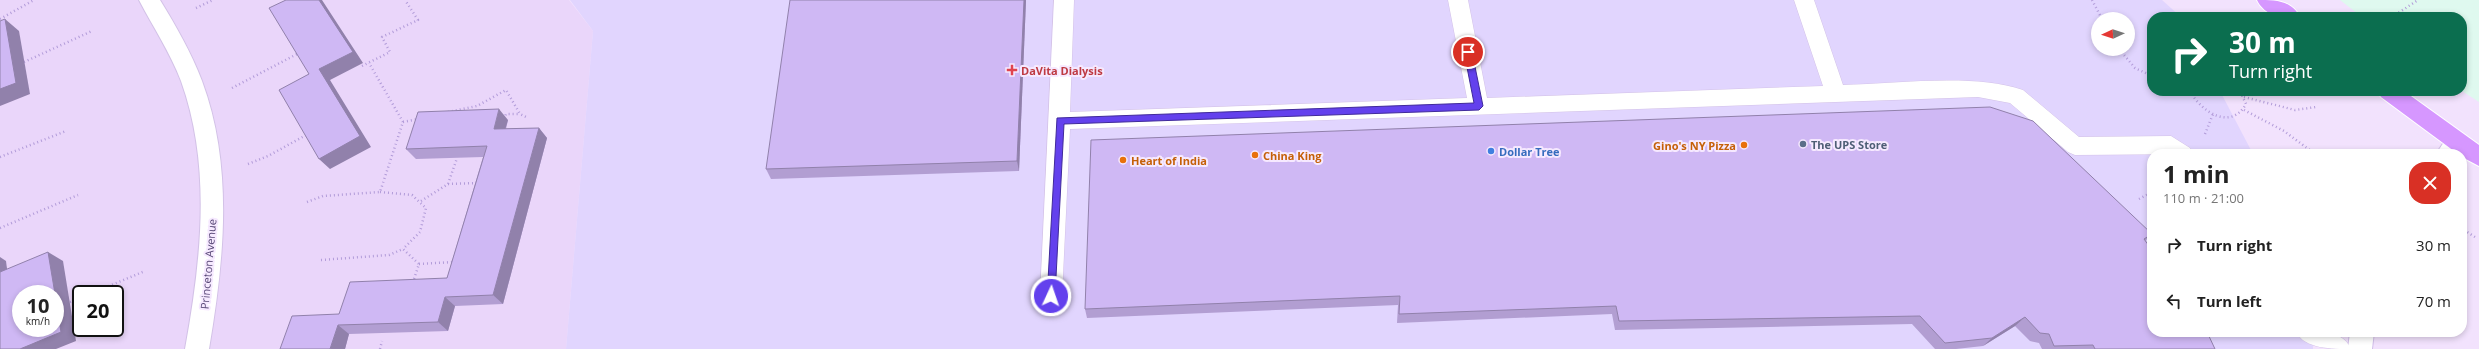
<!DOCTYPE html>
<html lang="en">
<head>
<meta charset="utf-8">
<style>
  :root { --surface:#fff; --page:#f6f6f6; --text:#222; --muted:#767676 }
  body { margin:0; font-family:"Open Sans",sans-serif; background:var(--page); color:var(--text); height:100vh; display:flex; flex-direction:column; font-size:15px; white-space:nowrap }
  * { box-sizing:border-box; margin:0 }
  p { font-size:13px; color:var(--muted) }
  .icon { flex:none; width:22px; height:22px; fill:none; stroke:currentColor; stroke-width:2; stroke-linecap:round; stroke-linejoin:round }
  .map { position:relative; flex:1; overflow:hidden }
  .drawer { position:absolute; left:2147px; top:149px; width:320px; height:188px; display:flex; flex-direction:column; background:var(--surface); border-radius:16px; box-shadow:0 2px 6px #0003 }
  .drawer>* { flex:none }
  .banner { position:absolute; left:2147px; top:12px; width:320px; height:84px; border-radius:16px; box-shadow:0 2px 6px #0003; background:#0b6e4f; color:#fff; overflow:hidden }
  .needle { width:26px; rotate:267deg }
  .tools { position:absolute; left:2091px; top:12px; display:grid; gap:8px }
  .tools a { display:grid; place-items:center; width:44px; height:44px; border-radius:50%; background:var(--surface); box-shadow:0 2px 6px #0003; font-size:20px }
  .speed { position:absolute; left:12px; top:285px; display:flex; gap:8px; font-size:20px; font-weight:700; text-align:center }
  .speed>* { display:grid; place-content:center; width:52px; height:52px; border-radius:50%; background:var(--surface); box-shadow:0 2px 6px #0003; line-height:1 }
  .speed small { font-size:10px; font-weight:400 }
  .speed .limit { border:2px solid #111; border-radius:6px; background:#fff; color:#111 }
  .pin { position:absolute; display:grid; place-items:center; width:34px; height:34px; color:#fff; margin:-17px; border:2px solid #fff; border-radius:50%; box-shadow:0 1px 4px #0007 }
  .me { position:absolute; width:44px; margin:-22px; rotate:3deg; stroke-linejoin:round; filter:drop-shadow(0 0 3px #0008) }
  .turn { display:flex; align-items:center; gap:14px; height:84px; padding:0 16px; font-size:18px }
  .turn .icon { width:52px; height:52px; stroke-width:2.5 }
  .turn b { display:block; font-size:28px; line-height:34px }
  .round { display:grid; place-items:center; flex:none; width:42px; height:42px; border-radius:16px; background:var(--page) }
  .headline { display:flex; align-items:center; justify-content:space-between; height:68px; padding:0 16px }
  h1 { font-size:24px; font-weight:700; line-height:30px }
  ul { padding:0; list-style:none }
  li { display:flex; align-items:center; gap:12px; height:56px; padding:0 16px }
  li div { flex:1 }
  li b { display:block; font-size:15px }
  li em { font-style:normal }
  .map>svg:first-child { display:block }
  .residential { fill:#ead6fa; fill-rule:evenodd }
  .commercial { fill:#e1d5fe; fill-rule:evenodd }
  .education { fill:#dff9ef }
  .lines { fill:none; stroke-linecap:round; stroke-linejoin:round }
  .lane-casing { stroke:#d3c2e7; stroke-width:1 }
  .street-casing { stroke:#d3c2e7; stroke-width:2 }
  .secondary-casing { stroke:#d1bde9; stroke-width:2 }
  .primary-casing { stroke:#fff; stroke-width:2 }
  .path { stroke:#b29cd9; stroke-width:2.5; stroke-dasharray:1 3; stroke-linecap:butt }
  .lane { fill:#fff; fill-rule:evenodd }
  .street { fill:#fff; fill-rule:evenodd }
  .secondary { fill:#fff; fill-rule:evenodd }
  .primary { fill:#d697ff; fill-rule:evenodd }
  .wall { fill:#b29ed2 }
  .shaded-wall { fill:#9181ab }
  .building { fill:#cfb8f4; stroke:#9181ab }
  .route { fill:#6341ed; stroke:#402a9a }
  .health-dot { fill:#e0444e; stroke:#f6e9ff; stroke-width:1.5 }
  .service-dot { fill:#5c6f8a; stroke:#f6e9ff; stroke-width:1.5 }
  .food-dot { fill:#e8710a; stroke:#f6e9ff; stroke-width:1.5 }
  .shop-dot { fill:#3f7fe0; stroke:#f6e9ff; stroke-width:1.5 }
  .labels { text-anchor:middle; dominant-baseline:central; stroke-width:4; stroke-linejoin:round; paint-order:stroke }
  .health-label { font-size:11px; font-weight:bold; fill:#be3a42; stroke:#f6e9ff; text-anchor:start }
  .service-label { font-size:11px; font-weight:bold; fill:#4e5e75; stroke:#f6e9ff; text-anchor:start }
  .food-label { font-size:11px; font-weight:bold; fill:#c56008; stroke:#f6e9ff; text-anchor:start }
  .shop-label { font-size:11px; font-weight:bold; fill:#366cbe; stroke:#f6e9ff; text-anchor:start }
  .street-label { font-size:11px; fill:#574776; stroke:#f6e9ff }
</style>
</head>
<body>
<div class="map">
<svg width="2479" height="349" viewBox="0 0 2479 349">
  <rect width="100%" height="100%" fill="#f2e2fd"/>
  <path class="residential" d="M0 0H569L593 31 566 349H0ZM21 294H55V328H21ZM81 294H115V328H81Z"/>
  <path class="commercial" d="M570 0H2162L2181 17H2152V91H2220L2253 154H2152V332H2312L2313 349H566L593 31ZM2098 19H2128V49H2098Z"/>
  <polygon class="education" points="2340,0 2479,0 2479,102 2462,91 2462,17 2362,17"/>
  <g class="lines">
    <g class="lane-casing">
      <g id="lane">
        <path d="M1054 0H1074L1070 112 1467 98 1448 0H1468L1487 98 1823 86 1794 0H1814L1843 85C1897 84 1973 73 2023 90L2079 137 2171 136 2190 148 2193 154 2075 155 2068 152 2010 103 1978 97 1070 129 1062 296 1059 303 1051 306 1043 303 1040 296Z"/>
        <path d="M2296 332C2315 332 2342 328 2351 349 2332 349 2305 349 2296 332Z"/>
      </g>
    </g>
    <g class="street-casing">
      <path id="street" d="M139 0H160C176 26 191 52 202 81 234 167 224 261 209 349H185C201 261 212 167 181 81 170 52 153 27 139 0Z"/>
    </g>
    <g class="secondary-casing">
      <g id="secondary">
        <polygon points="2456,133 2464,136 2467,142 2460,154 2436,154 2448,136"/>
        <polygon points="2350,332 2374,332 2372,349 2348,349"/>
      </g>
    </g>
    <g class="primary-casing">
      <g id="primary">
        <path d="M2257 0C2275 0 2291 0 2300 17 2283 17 2266 18 2257 0Z"/>
        <polygon points="2377,91 2404,91 2479,145 2479,166 2462,157 2462,154 2458,154 2381,97"/>
      </g>
    </g>
    <g class="path">
      <polyline points="2092,0 2102,19"/>
      <polyline points="196,8 213,0"/>
      <polyline points="2392,17 2418,0"/>
      <polyline points="0,19 34,0"/>
      <polyline points="2119,49 2135,68 2152,76"/>
      <polyline points="24,62 92,31"/>
      <polyline points="362,66 390,52 382,37 418,20 405,0"/>
      <polyline points="232,88 299,53"/>
      <path d="M2190 91C2201 112 2231 131 2246 104L2240 91"/>
      <polyline points="2244,97 2295,110 2316,107"/>
      <polyline points="2244,110 2284,131 2315,154"/>
      <polyline points="448,112 477,106 506,90 520,114 528,118"/>
      <polyline points="504,119 506,114 520,114"/>
      <polyline points="403,122 418,119"/>
      <polyline points="2205,134 2213,114"/>
      <polyline points="0,157 66,131"/>
      <polyline points="248,164 268,156 308,134"/>
      <polyline points="448,184 477,183"/>
      <polyline points="380,192 412,195 426,208 420,232 403,249"/>
      <polyline points="2139,199 2152,192"/>
      <polyline points="421,201 448,184 457,158"/>
      <polyline points="307,202 323,196 380,192 403,122 369,63"/>
      <polyline points="0,228 78,195"/>
      <polyline points="2464,230 2475,237"/>
      <polyline points="321,260 389,255 403,249 419,264 413,282"/>
      <polyline points="419,264 454,262"/>
      <polyline points="90,294 145,271"/>
      <polyline points="70,302 81,297"/>
      <polyline points="380,349 382,341"/>
    </g>
    <use href="#lane" class="lane"/>
    <use href="#street" class="street"/>
    <use href="#secondary" class="secondary"/>
    <use href="#primary" class="primary"/>
  </g>
  <g class="wall">
    <polygon points="1026,0 1019,171 771,179 766,169"/>
    <polygon points="508,120 506,129 539,128 547,138 503,304 455,306 448,331 349,334 345,349 280,349 339,314 447,278 483,157 416,159 406,149"/>
    <polygon points="2152,234 2145,241 2215,349 2042,349 2039,343 2030,341 2015,326 1983,346 1956,349 1935,349 1912,324 1615,330 1612,314 1397,323 1398,305 1087,318 1085,309"/>
  </g>
  <g class="shaded-wall">
    <polygon points="319,0 322,0 363,63 330,80 371,147 330,169 319,159"/>
    <polygon points="1024,0 1026,0 1019,171 1017,161"/>
    <polygon points="5,19 19,31 30,94 0,106 0,89"/>
    <polygon points="499,109 508,120 502,140 494,129"/>
    <polygon points="539,128 547,138 503,304 493,295"/>
    <polygon points="48,252 63,261 76,341 56,349 20,349"/>
    <polygon points="0,257 6,261 9,284 0,278"/>
    <polygon points="445,297 455,306 448,331 438,322"/>
    <polygon points="2025,317 2015,326 1983,346 1992,338"/>
    <polygon points="338,325 349,334 345,349 330,349"/>
  </g>
  <g class="building">
    <polygon points="286,0 319,0 353,52 319,69 360,136 319,159 279,90 309,74 269,8"/>
    <polygon points="790,0 1024,0 1017,161 766,169"/>
    <polygon points="5,19 16,83 0,89 0,21"/>
    <polygon points="1990,107 2033,121 2152,234 2144,239 2152,250 2152,332 2207,332 2215,349 2095,349 2093,345 2054,346 2049,334 2040,333 2025,317 1992,338 1945,343 1920,316 1619,321 1616,306 1399,314 1400,296 1085,309 1091,140"/>
    <polygon points="499,109 494,129 539,128 493,295 445,297 438,322 338,325 330,349 280,349 292,316 339,314 350,282 447,278 487,146 406,149 418,112"/>
    <polygon points="48,252 55,294 21,294 21,328 55,328 55,296 61,332 20,349 0,349 0,272"/>
  </g>
  <polygon class="route" points="1468,48 1472,52 1483,106 1479,110 1064,124 1055,296 1051,301 1047,299 1057,118 1474,103 1464,52"/>
  <path class="health-dot" d="M1010 64h4v4h4v4h-4v4h-4v-4h-4v-4h4z"/>
  <circle class="service-dot" cx="1803" cy="144" r="4"/>
  <g class="food-dot">
    <circle cx="1744" cy="145" r="4"/>
    <circle cx="1255" cy="155" r="4"/>
    <circle cx="1123" cy="160" r="4"/>
  </g>
  <circle class="shop-dot" cx="1491" cy="151" r="4"/>
  <g class="labels">
    <g class="health-label">
      <text x="1021" y="70">DaVita Dialysis</text>
    </g>
    <g class="service-label">
      <text x="1811" y="144">The UPS Store</text>
    </g>
    <g class="food-label">
      <text x="1736" y="145" text-anchor="end">Gino's NY Pizza</text>
      <text x="1263" y="155">China King</text>
      <text x="1131" y="160">Heart of India</text>
    </g>
    <g class="shop-label">
      <text x="1499" y="151">Dollar Tree</text>
    </g>
    <g class="street-label">
      <text transform="translate(208 264) rotate(-85)">Princeton Avenue</text>
    </g>
  </g>
</svg>
<div class="tools">
<a><svg class="needle" viewBox="-14 -14 28 28"><path d="M0-13l5 13h-10z" fill="#e53935"/><path d="M0 13l5-13h-10z" fill="#767676"/></svg></a>
</div>
<div class="speed"><div>10<small>km/h</small></div><div class="limit">20</div></div>
<div class="pin" style="left:1468px;top:52px;background:#d93025"><svg class="icon" aria-label="arrive" viewBox="0 0 24 24"><path d="M6 21V4h12l-3 4 3 4H6"/></svg></div>
<svg class="me" style="left:1051px;top:296px" viewBox="-20 -20 40 40"><circle r="17" fill="#6341ed" stroke="#fff" stroke-width="3"/><path d="M0-11L8 9 0 5-8 9z" fill="#fff"/></svg>
<div class="banner">
<div class="turn"><svg class="icon" aria-label="right" viewBox="0 0 24 24"><path d="M7 20v-9h11M14 6l5 5-5 5"/></svg><div><b>30 m</b>Turn right</div></div>
</div>
<section class="drawer">
<div class="headline"><div><h1>1 min</h1><p>110 m · 21:00</p></div><a class="round" style="background:#d93025;color:#fff"><svg class="icon" aria-label="close" viewBox="0 0 24 24"><path d="M6 6l12 12M18 6L6 18"/></svg></a></div>
<ul>
<li><svg class="icon" aria-label="right" viewBox="0 0 24 24"><path d="M7 20v-9h11M14 6l5 5-5 5"/></svg><div><b>Turn right</b></div><em>30 m</em></li>
<li><svg class="icon" aria-label="left" viewBox="0 0 24 24"><path d="M17 20v-9H6M10 6l-5 5 5 5"/></svg><div><b>Turn left</b></div><em>70 m</em></li>
</ul>
</section>
</div>
</body>
</html>
